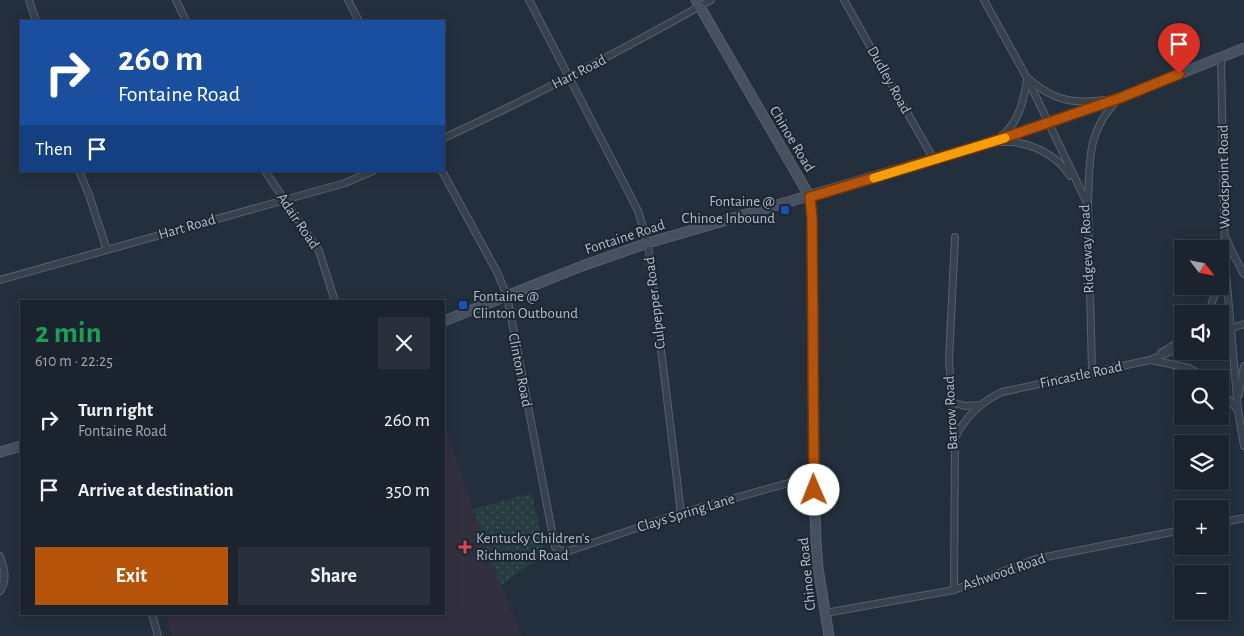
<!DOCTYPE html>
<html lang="en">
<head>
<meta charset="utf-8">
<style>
  :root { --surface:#1b232e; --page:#282f3a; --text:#f1f3f6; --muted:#a0a4aa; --line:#39404a; --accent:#b45309 }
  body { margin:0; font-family:"Alegreya Sans",sans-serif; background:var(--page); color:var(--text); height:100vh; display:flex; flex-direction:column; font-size:19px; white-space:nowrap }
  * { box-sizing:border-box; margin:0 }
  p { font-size:16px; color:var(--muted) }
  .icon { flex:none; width:28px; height:28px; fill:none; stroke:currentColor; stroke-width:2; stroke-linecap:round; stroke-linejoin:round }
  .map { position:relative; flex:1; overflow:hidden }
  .panel { position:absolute; left:20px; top:300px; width:425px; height:315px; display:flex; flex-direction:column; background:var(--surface); border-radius:0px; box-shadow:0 2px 12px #0003,0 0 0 1px var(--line) }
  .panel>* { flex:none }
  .guide { position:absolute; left:20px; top:20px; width:425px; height:152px; border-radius:0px; box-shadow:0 2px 12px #0003,0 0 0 1px var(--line); background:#1a4fa0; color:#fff; overflow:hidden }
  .needle { width:32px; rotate:122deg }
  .buttons { position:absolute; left:1174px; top:240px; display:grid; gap:10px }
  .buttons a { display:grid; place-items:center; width:55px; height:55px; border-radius:0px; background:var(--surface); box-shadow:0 2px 12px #0003,0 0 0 1px var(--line); font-size:25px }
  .pin { position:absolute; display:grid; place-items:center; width:42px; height:42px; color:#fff; margin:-51px -21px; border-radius:50% 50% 50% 0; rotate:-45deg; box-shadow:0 0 5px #0007 }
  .pin .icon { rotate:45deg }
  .me { position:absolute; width:55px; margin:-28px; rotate:359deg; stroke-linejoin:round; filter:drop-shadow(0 0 4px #0008) }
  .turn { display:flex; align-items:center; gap:18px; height:105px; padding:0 15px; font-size:22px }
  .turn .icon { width:65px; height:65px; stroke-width:2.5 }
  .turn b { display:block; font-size:35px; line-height:42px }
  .then { display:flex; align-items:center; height:48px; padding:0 15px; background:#0003; gap:10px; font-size:19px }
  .round { display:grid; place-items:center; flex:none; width:52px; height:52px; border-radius:0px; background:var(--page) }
  .head { display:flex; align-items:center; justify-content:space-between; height:85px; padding:0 15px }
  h1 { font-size:30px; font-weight:700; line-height:38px; color:#1e9e55 }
  .primary-button { display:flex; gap:10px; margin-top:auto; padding:10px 15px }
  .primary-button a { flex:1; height:58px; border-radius:0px; background:var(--accent); color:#fff; font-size:20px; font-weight:700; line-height:58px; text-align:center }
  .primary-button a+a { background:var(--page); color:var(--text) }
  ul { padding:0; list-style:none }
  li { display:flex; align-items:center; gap:15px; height:70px; padding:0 15px }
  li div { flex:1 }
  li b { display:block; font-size:19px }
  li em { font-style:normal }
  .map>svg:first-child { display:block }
  .medical { fill:#32303f }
  .park { fill:url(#park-dots) }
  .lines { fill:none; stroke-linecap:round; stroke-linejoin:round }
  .street-casing { stroke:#565f6c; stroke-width:8 }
  .secondary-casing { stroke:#565f6c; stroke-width:11 }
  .street { stroke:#38414e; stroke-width:6 }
  .secondary { stroke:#465061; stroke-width:9 }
  .route-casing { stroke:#753606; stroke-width:12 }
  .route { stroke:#b45309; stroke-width:9 }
  .slow { stroke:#f59e0b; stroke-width:9 }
  .transit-dot { fill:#1a4fb4; stroke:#1d2633; stroke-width:2 }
  .health-dot { fill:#e0444e; stroke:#1d2633; stroke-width:2 }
  .labels { text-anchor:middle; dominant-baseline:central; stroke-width:4; stroke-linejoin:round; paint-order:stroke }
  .street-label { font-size:15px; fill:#b4bcc9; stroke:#1d2633 }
  .poi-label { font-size:15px; fill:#b4bcc9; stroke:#1d2633; text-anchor:start }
</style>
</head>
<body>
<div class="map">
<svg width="1244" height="636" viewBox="0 0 1244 636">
  <defs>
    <pattern id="park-dots" width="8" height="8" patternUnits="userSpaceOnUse" patternTransform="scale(1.25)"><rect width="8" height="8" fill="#263c3f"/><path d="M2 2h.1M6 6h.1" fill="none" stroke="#435659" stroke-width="1.8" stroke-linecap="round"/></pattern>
  </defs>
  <rect width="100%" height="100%" fill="#242f3e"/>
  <polygon class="medical" points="444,423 473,509 521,636 172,636 165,614 444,614"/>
  <polygon class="park" points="532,493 545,554 501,585 473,509"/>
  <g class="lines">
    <g class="street-casing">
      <g id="street">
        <polyline points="29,0 36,21"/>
        <polyline points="176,0 186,21"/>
        <polyline points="348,0 359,21"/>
        <polyline points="529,0 629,193 638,211 648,243 681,513"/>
        <polyline points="844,0 934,160"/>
        <polyline points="984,0 1027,78 1088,205 1092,372"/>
        <polyline points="1221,57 1225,261 1238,410 1244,446"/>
        <path d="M1030 80C1054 101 1074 104 1106 100"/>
        <path d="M444 138C535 96 624 49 711 0"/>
        <path d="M999 138C1018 125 1024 101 1027 79"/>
        <path d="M1000 142C1026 140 1056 153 1070 176"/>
        <polyline points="79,171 89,195 107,250"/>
        <polyline points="265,171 319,251 335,301"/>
        <polyline points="442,171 497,272 507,296 555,547 564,552 572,550 681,513 814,476"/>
        <path d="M1088 204C1090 160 1086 133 1118 99"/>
        <polyline points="1227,240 1231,250 1244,274"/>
        <polyline points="1220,272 1222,257"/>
        <polyline points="0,280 345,183 373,171"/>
        <polyline points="1207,314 1211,306 1217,286"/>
        <polyline points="1220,332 1244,324"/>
        <polyline points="1161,353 1182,340"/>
        <polyline points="1151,360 1189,368 1208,379"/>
        <polyline points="1220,390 1237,409"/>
        <polyline points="1239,394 1244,366"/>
        <polyline points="952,402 965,406 980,405"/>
        <path d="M955 438C965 417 981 402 1002 392L1150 360 1182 347"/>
        <polyline points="1220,523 1244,518"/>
        <path d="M0 556C4 568 8 579 0 591"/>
        <polyline points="954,590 955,440 949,360 955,237"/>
        <polyline points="825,613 954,590 1036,559 1182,530"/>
        <polyline points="152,614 158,636"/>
      </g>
    </g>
    <g class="secondary-casing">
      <g id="secondary">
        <polyline points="696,0 810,197 812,219 814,476 816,541 818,568 829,636"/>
        <polyline points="444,321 582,266 648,243 992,142 1119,98 1244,48"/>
        <polyline points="0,452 21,446"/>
      </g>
    </g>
    <use href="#street" class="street"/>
    <use href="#secondary" class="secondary"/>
  </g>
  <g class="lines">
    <g class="route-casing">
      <polyline id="route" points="814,490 812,219 810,197 992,142 1120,98 1179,74"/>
    </g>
    <use href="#route" class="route"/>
    <polyline class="slow" points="874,178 1005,138"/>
  </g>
  <g class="transit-dot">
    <rect x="780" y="205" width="10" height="10" rx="2.5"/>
    <rect x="458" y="300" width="10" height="10" rx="2.5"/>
  </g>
  <path class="health-dot" d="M462.5 539.5h5v5h5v5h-5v5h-5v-5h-5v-5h5z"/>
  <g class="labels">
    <g class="street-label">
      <text transform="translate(579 72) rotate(-27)">Hart Road</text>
      <text transform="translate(889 80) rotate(61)">Dudley Road</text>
      <text transform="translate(792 139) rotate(59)">Chinoe Road</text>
      <text transform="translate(1224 177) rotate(-91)">Woodspoint Road</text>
      <text transform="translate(298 221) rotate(56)">Adair Road</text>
      <text transform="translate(187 227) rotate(-16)">Hart Road</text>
      <text transform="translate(625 237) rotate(-18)">Fontaine Road</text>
      <text transform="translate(1087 249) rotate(-93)">Ridgeway Road</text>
      <text transform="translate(655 303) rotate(-97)">Culpepper Road</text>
      <text transform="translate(520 370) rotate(79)">Clinton Road</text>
      <text transform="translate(1081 375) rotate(-12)">Fincastle Road</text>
      <text transform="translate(951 413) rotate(-93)">Barrow Road</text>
      <text transform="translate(686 513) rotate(-17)">Clays Spring Lane</text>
      <text transform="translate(1004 572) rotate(-19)">Ashwood Road</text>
      <text transform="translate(807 574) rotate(-96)">Chinoe Road</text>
    </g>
    <g class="poi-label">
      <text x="775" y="201" text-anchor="end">Fontaine @<tspan x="775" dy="17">Chinoe Inbound</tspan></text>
      <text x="473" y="296">Fontaine @<tspan x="473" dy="17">Clinton Outbound</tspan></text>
      <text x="476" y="538">Kentucky Children's<tspan x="476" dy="17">Richmond Road</tspan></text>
    </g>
  </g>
</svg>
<div class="buttons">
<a><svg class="needle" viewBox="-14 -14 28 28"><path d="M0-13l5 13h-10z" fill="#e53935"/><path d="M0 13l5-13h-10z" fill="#a0a4aa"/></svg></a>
<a><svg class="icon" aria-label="sound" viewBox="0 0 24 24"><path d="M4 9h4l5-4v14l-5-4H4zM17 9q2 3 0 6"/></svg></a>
<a><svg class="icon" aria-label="search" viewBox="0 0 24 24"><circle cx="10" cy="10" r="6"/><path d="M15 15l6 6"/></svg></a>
<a><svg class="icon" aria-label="layers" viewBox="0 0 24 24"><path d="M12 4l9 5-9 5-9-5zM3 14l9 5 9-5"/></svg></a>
<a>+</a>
<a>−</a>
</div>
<div class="pin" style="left:1179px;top:74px;background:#d93025"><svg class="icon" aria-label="arrive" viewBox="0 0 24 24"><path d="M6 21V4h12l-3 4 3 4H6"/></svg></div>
<svg class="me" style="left:814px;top:490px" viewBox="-20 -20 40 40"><circle r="19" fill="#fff"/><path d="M0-13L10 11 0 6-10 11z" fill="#b45309"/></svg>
<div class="guide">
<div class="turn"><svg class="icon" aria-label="right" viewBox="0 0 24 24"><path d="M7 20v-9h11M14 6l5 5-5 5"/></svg><div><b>260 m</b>Fontaine Road</div></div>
<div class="then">Then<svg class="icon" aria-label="arrive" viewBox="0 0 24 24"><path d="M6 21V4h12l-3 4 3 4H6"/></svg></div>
</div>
<section class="panel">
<div class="head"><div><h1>2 min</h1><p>610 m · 22:25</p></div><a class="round"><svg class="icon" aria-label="close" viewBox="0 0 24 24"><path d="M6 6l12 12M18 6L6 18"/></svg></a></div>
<ul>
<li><svg class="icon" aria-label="right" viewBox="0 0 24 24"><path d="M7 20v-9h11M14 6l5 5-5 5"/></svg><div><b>Turn right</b><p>Fontaine Road</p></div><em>260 m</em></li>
<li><svg class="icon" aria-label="arrive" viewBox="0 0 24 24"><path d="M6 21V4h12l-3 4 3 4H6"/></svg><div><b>Arrive at destination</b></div><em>350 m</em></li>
</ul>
<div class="primary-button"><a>Exit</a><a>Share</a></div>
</section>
</div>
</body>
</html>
